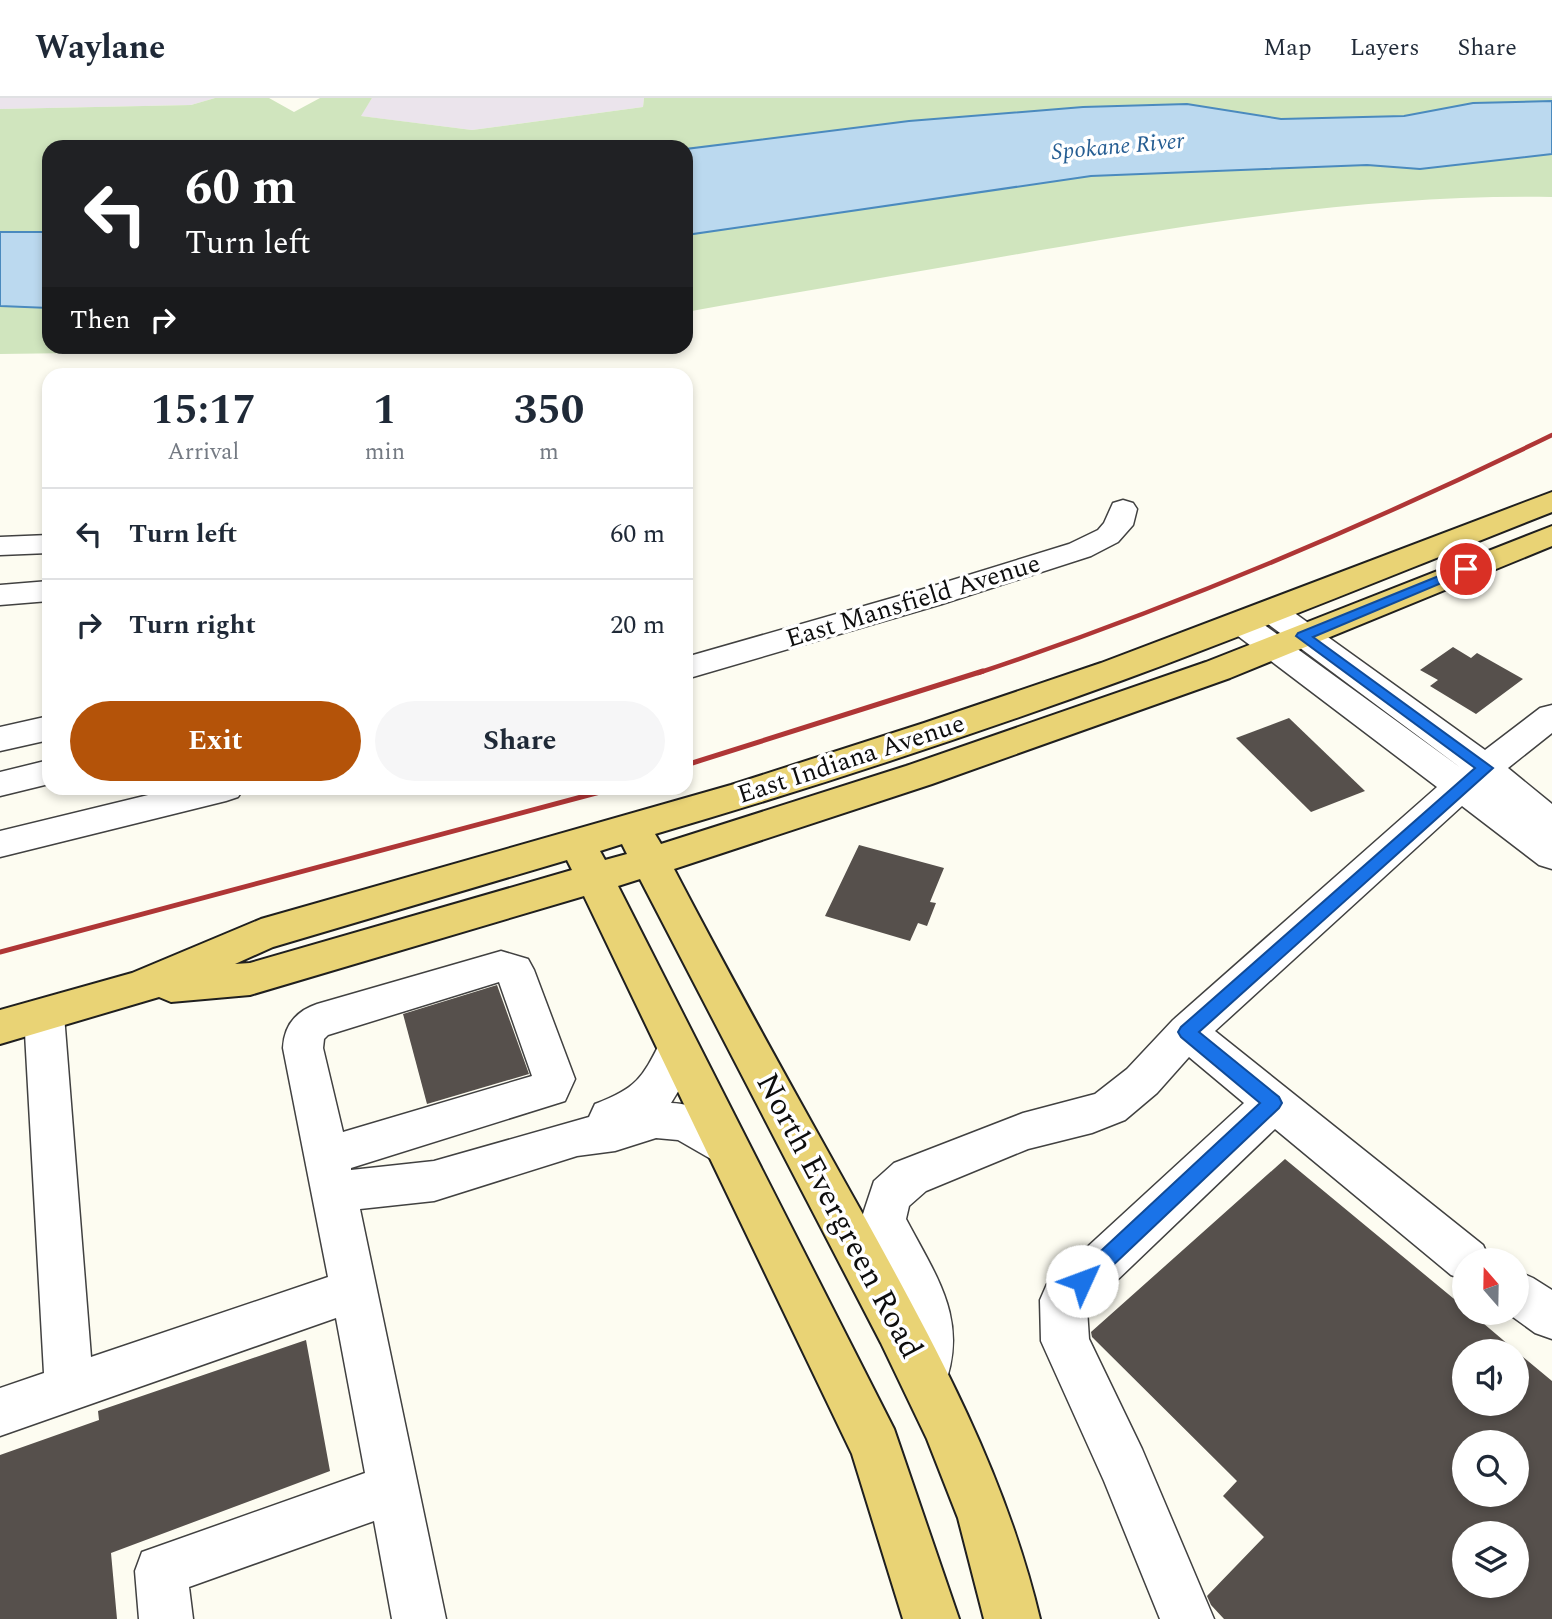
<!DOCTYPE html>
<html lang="en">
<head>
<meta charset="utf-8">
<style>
  :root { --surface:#fff; --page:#f6f6f7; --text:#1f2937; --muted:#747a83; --line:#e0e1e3; --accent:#b45309 }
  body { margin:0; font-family:Spectral,serif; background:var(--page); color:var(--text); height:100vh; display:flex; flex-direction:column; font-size:26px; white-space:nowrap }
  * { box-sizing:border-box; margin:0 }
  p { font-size:23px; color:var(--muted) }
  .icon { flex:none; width:38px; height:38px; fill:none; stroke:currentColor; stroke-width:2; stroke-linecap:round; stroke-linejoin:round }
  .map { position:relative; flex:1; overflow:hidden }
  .drawer { position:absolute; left:42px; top:270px; width:651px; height:427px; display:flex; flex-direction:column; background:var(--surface); border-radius:21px; box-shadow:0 4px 10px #0003 }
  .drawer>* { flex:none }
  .guide { position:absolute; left:42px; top:42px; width:651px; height:214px; border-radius:21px; box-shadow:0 4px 10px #0003; background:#202124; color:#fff; overflow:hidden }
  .needle { width:46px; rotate:340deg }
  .controls { position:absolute; left:1452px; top:1150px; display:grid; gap:14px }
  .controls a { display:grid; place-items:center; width:77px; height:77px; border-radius:50%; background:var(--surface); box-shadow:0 4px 10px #0003; font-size:35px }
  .pin { position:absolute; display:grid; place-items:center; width:60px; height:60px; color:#fff; margin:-30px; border:4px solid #fff; border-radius:50%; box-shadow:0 2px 7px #0007 }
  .me { position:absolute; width:77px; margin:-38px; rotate:47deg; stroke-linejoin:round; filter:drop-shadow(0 0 5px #0008) }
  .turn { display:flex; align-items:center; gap:24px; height:147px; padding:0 28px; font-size:32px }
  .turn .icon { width:91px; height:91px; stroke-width:2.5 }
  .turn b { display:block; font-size:49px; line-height:60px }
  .then { display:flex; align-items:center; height:66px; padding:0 28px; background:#0003; gap:14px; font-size:26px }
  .eta { display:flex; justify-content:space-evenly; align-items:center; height:119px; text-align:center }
  .eta b { font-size:42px; font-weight:700; line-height:49px }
  .primary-button { display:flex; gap:14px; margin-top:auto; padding:14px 28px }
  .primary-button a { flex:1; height:80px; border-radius:42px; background:var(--accent); color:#fff; font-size:28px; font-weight:700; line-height:80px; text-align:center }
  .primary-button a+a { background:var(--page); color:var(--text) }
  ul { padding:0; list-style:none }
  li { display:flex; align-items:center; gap:21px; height:91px; padding:0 28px; border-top:2px solid var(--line) }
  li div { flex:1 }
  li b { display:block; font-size:26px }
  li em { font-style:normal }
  header { display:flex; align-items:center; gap:42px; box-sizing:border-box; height:98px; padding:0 35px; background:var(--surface); border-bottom:2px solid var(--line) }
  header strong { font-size:33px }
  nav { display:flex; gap:38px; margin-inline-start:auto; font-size:24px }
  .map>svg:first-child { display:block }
  .industrial { fill:#ebe4ec }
  .green { fill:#d0e5be }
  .water { fill:#bbd9ef; stroke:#4a8abe; stroke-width:2 }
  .building { fill:#56504c; fill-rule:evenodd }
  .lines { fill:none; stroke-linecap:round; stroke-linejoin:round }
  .minor-casing { stroke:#414141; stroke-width:3 }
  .major-casing { stroke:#1f1f1f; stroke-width:4 }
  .minor { fill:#fff; fill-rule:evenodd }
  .major { fill:#e9d375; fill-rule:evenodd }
  .rail-far1 { stroke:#af3636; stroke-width:4.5 }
  .rail { stroke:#af3636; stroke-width:5 }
  .route { fill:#1a73e8; stroke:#114b97; stroke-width:2 }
  .labels { text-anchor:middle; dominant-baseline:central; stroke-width:7; stroke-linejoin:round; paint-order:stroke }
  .far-water-label { font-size:23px; font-style:italic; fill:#255d92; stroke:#fff }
  .street-label { font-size:26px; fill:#0e0e0e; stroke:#fff }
  .near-street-label { font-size:32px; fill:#0e0e0e; stroke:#fff }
</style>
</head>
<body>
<header>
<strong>Waylane</strong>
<nav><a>Map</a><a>Layers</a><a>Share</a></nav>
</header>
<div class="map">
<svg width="1552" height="1521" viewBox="0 0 1552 1521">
  <rect width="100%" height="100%" fill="#fdfcf1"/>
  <g class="industrial">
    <polygon points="0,0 215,0 191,7 0,11"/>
    <polygon points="372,0 644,0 643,9 472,32 360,18"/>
  </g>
  <g class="green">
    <polygon points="215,0 269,0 294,14 320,0 372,0 361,18 472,32 643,9 644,0 1552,0 1552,3 1473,5 1404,18 1281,21 1187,6 1083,9 909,23 686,51 49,49 49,134 0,134 0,11 191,7"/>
    <path d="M1552 56V99C1380 96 1211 123 1041 152 923 173 804 193 686 214V137L1091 78 1367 67 1420 71Z"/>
    <polygon points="0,208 49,210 49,248 302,249 231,253 0,256"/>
  </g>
  <g class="water">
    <polygon points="1552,3 1552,56 1420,71 1367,67 1091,78 686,137 686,51 909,23 1083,9 1187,6 1281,21 1404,18 1473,5"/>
    <polygon points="0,134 49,134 49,210 0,208"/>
  </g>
  <g class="building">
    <polygon points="1453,549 1471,560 1477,555 1523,581 1476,616 1430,588 1438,582 1420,572"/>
    <polygon points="1289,620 1365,693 1311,714 1236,640"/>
    <polygon points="859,747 944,770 930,804 936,805 927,828 918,825 910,843 825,818"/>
    <polygon points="497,887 529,976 427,1006 403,916"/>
    <path d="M1285 1061 1465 1210V1214H1470L1516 1253H1465V1306H1517V1254L1552 1283V1521H1224L1211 1507 1207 1498 1264 1439 1223 1398 1237 1383 1092 1239 1091 1234ZM1465 1344H1517V1396H1465ZM1465 1435H1517V1488H1465Z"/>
    <polygon points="306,1242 330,1373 111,1455 117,1521 0,1521 0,1357 99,1322 98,1313"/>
  </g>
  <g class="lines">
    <g class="minor-casing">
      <g id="minor">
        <polygon points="1123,402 1133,405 1137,411 1133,427 1118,444 1091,458 942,506 686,581 686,559 920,492 1069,446 1098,432 1104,425 1113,405"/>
        <polygon points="49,437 49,455 0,457 0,439"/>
        <polygon points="49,483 49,503 0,507 0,487"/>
        <path d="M1271 503 1282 506 1485 652 1540 610 1552 607V635L1508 670 1552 706V771L1539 767 1462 708 1215 933 1483 1147 1490 1162H1465V1182L1451 1177 1275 1031 1087 1211 1089 1241 1142 1351 1214 1521H1160L1104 1383 1041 1243 1040 1202 1047 1186 1244 1005 1189 959 1157 995 1125 1022 1092 1035 1028 1051 926 1093 909 1108 906 1121C937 1180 971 1224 942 1294L925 1301 908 1294C895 1263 911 1251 906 1225 900 1189 876 1155 861 1122L874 1083 894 1065 1023 1015 1095 996 1127 971 1173 922 1437 689 1230 532 1225 525 1230 518 1241 515 1252 518 1461 670 1260 520 1255 513 1260 506Z"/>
        <polygon points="49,618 49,642 0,653 0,629"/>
        <polygon points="49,662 49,686 0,698 0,674"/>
        <polygon points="177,690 244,690 238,699 226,703 0,759 0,733"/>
        <path d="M501 853 528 861 534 872 575 981 565 1003 351 1070V1072L434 1063 589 1019 595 1006C640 989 643 978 664 937L678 932 692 937 698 949 682 987 671 1005C698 1006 736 1023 748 1048L741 1061 726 1067 711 1061 678 1042 656 1040 615 1053 577 1058 434 1103 360 1111 446 1521H392L374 1423 189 1489 193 1521H139L135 1473 142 1454 365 1375 336 1220 0 1338V1290L44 1275 24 917 30 905 44 901 58 905 64 917 91 1259 328 1179 283 950C284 928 296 913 317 906ZM499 884 532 978 343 1034 323 950 324 941 328 937Z"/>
        <polygon points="1517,1173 1533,1180 1552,1192 1552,1241 1535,1235 1506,1214 1517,1214"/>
      </g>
    </g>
    <g class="major-casing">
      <path id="major" d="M1552 394V414C1409 470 1267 529 1123 582 969 638 813 690 655 736L661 746 906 668 1206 564 1552 428V448L1230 580 932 686 674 771C735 888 800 1004 865 1120 937 1251 1005 1374 1040 1521H984L958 1420 927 1341 881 1245 640 781 618 788 894 1331 959 1521H903L852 1356 584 798 250 897 171 904 159 899 0 946V912L132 875 261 821 731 687 924 625 1101 565ZM622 746 627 756 605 762 600 753ZM567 762 572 772 250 865 235 866 273 849Z"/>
    </g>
    <use href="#minor" class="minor"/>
    <use href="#major" class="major"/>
    <path class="rail-far1" d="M978 575C1175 509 1366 428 1552 337"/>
    <g class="rail">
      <polyline points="686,667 983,573"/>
      <polyline points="0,854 615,690"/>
    </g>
  </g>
  <polygon class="route" points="1466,467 1472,471 1470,473 1313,539 1493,670 1199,934 1279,999 1282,1005 1279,1010 1089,1190 1082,1193 1075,1190 1072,1183 1075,1177 1260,1005 1181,939 1178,934 1181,929 1475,670 1296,538 1298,535"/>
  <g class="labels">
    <g class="far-water-label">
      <text transform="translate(1118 49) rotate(-5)">Spokane River</text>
    </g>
    <g class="street-label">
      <text transform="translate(913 503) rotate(-17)">East Mansfield Avenue</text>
      <text transform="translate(851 661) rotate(-18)">East Indiana Avenue</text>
    </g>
    <g class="near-street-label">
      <text transform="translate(839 1118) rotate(62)">North Evergreen Road</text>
    </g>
  </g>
</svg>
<div class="controls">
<a><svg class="needle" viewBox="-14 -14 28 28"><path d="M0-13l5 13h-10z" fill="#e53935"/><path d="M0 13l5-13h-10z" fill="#747a83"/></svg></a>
<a><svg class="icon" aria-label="sound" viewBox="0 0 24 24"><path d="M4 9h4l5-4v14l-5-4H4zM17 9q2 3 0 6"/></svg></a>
<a><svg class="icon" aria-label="search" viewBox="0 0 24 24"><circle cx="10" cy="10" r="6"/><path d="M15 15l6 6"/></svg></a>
<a><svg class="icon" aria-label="layers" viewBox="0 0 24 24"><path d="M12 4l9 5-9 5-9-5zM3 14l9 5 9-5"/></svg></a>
</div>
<div class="pin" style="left:1466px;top:471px;background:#d93025"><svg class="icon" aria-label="arrive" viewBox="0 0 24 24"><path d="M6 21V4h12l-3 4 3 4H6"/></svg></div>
<svg class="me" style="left:1082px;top:1183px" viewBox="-20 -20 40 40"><circle r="19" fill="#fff"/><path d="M0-13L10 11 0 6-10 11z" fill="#1a73e8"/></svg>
<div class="guide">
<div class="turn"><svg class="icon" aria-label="left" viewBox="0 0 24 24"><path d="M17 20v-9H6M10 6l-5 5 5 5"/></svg><div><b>60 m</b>Turn left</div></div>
<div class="then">Then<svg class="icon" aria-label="right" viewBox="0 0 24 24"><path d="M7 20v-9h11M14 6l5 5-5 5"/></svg></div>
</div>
<section class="drawer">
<div class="eta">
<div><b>15:17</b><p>Arrival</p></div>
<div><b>1</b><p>min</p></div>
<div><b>350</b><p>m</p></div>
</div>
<ul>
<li><svg class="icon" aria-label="left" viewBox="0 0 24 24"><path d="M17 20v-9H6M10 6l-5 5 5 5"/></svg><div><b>Turn left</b></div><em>60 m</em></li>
<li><svg class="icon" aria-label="right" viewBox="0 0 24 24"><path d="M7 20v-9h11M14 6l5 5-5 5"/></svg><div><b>Turn right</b></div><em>20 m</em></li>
</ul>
<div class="primary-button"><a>Exit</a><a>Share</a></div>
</section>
</div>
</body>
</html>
